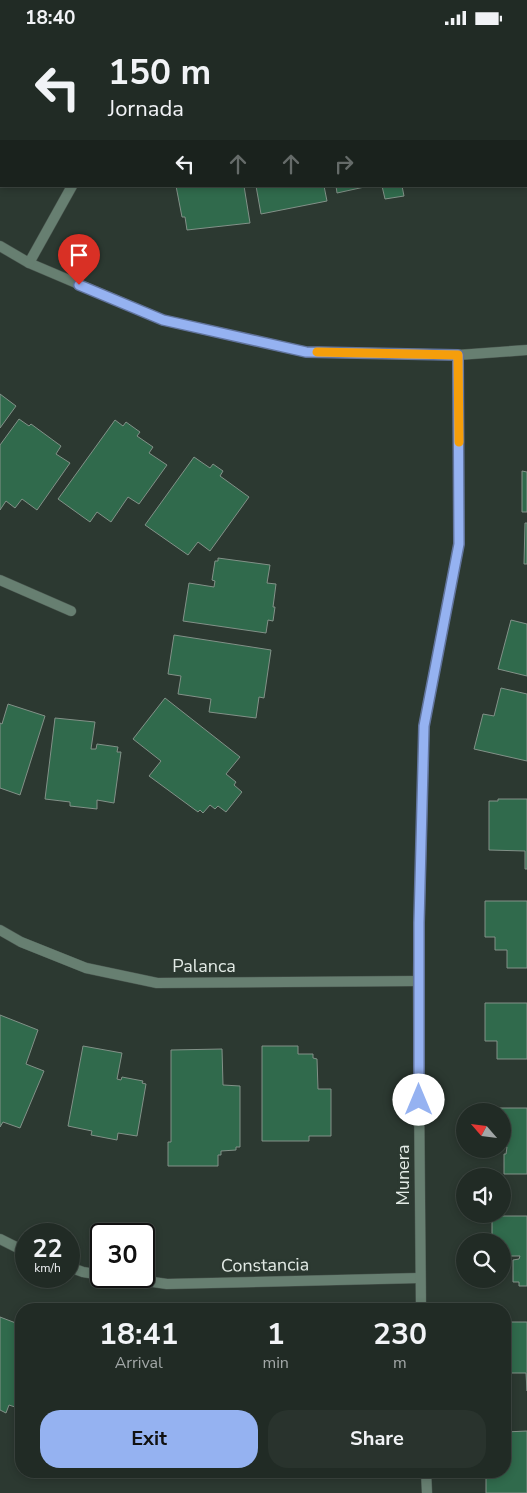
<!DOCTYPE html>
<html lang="en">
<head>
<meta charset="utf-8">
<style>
  :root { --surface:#212b25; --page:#29332d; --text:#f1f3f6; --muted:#a2a7a7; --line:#3e4742; --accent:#95b2f1 }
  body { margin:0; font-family:"Nunito Sans",sans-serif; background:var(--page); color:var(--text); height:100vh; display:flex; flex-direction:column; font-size:19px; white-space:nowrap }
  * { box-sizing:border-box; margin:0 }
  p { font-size:16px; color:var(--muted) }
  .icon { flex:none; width:28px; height:28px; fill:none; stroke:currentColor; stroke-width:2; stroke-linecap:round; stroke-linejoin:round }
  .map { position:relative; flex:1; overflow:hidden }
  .details { position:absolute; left:15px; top:1268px; width:496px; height:175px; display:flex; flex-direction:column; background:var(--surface); border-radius:20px; box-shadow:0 2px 8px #0003,0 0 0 1px var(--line) }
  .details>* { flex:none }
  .top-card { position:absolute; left:0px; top:0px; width:528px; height:152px; box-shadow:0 2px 8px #0003,0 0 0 1px var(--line); background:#212b25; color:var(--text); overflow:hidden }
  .needle { width:32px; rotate:298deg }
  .buttons { position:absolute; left:456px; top:1068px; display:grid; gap:10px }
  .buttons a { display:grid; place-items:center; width:55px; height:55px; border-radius:50%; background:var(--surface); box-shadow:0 2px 8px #0003,0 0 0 1px var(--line); font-size:25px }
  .speed { position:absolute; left:15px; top:1188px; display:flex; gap:10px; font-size:25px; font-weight:700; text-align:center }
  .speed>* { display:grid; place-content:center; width:65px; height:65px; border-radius:50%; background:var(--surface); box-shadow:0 2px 8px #0003,0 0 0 1px var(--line); line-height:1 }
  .speed small { font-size:12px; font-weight:400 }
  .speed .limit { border:2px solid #111; border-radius:8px; background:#fff; color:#111 }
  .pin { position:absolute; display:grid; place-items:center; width:42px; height:42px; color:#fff; margin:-51px -21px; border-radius:50% 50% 50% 0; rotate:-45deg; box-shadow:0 0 5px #0007 }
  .pin .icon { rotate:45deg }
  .me { position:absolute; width:55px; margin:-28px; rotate:0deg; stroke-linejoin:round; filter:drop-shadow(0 0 4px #0008) }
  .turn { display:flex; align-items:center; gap:18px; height:105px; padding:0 25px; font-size:22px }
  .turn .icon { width:65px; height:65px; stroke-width:2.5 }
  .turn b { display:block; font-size:35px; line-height:42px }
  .lanes { display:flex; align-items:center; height:48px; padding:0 25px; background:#0003; justify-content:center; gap:25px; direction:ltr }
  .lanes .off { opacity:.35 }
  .eta { display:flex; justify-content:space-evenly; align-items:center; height:85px; text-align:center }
  .eta b { font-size:30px; font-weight:700; line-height:35px }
  .primary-button { display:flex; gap:10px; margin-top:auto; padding:10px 25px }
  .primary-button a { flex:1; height:58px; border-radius:20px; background:var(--accent); color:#111; font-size:20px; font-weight:700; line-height:58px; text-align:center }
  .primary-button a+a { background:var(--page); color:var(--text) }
  .status { display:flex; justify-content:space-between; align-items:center; height:35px; padding:0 25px; background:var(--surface); direction:ltr }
  .status svg { height:14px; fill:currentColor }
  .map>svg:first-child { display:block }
  .building { fill:#306a4c; stroke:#829188 }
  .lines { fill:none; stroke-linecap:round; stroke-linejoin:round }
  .street-casing { stroke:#49554e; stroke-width:11 }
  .street { stroke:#677f71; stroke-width:10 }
  .route-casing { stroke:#61749d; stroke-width:12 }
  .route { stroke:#95b2f1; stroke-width:9 }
  .slow { stroke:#f59e0b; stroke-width:9 }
  .labels { text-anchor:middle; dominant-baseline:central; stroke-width:5; stroke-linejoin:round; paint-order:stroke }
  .street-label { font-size:18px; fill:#e2eae5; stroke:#2c3931 }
</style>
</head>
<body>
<div class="status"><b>18:40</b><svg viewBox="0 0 49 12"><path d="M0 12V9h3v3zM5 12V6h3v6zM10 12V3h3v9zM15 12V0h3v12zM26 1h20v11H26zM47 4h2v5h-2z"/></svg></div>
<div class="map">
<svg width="527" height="1458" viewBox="0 0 527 1458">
  <rect width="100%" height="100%" fill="#2c3931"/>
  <g class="building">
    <polygon points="454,0 492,0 454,1"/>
    <polygon points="499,0 527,0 527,63 526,1 499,1"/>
    <polygon points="176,151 244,151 250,188 187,195 185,182 182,182"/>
    <polygon points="256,151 324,151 327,166 261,179"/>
    <polygon points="336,151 369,151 337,158"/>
    <polygon points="382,151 402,151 404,161 385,164"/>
    <polygon points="0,359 16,371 0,393"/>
    <polygon points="19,384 29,391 31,389 61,411 56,419 70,428 37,475 22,464 15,473 6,466 0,475 0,410"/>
    <polygon points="115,385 123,391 126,387 140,397 137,401 153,412 149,418 167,430 139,469 128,462 111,487 97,477 90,487 58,464"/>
    <polygon points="194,422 210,433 213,429 223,436 220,441 249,462 210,516 198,507 188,520 145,490"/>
    <polygon points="522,436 527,437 527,477 522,477"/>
    <polygon points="525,488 527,488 527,529 524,529"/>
    <polygon points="218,523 270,530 267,548 276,549 273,572 275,572 273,586 268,585 266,598 183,586 189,548 214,552 215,546 212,545 215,526 218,526"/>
    <polygon points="511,585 527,589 527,641 498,634"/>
    <polygon points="174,600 271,615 264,663 259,662 256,683 209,677 211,664 178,659 181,641 168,639"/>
    <polygon points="501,653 527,659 527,726 474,714 483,679 494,681"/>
    <polygon points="165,663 240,722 226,739 236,747 234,750 242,757 226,777 218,771 215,774 210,770 203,778 200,775 198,777 149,741 161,726 133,704"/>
    <polygon points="8,669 45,681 20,760 0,753 0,688 2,689"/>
    <polygon points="55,683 95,687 91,714 96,714 97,709 118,712 117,717 121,717 114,768 97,765 97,774 70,771 70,767 45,764"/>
    <polygon points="498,764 527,764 527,834 525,834 525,816 489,815 489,766 498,766"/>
    <polygon points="485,866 527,866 527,933 507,933 507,915 495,915 495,902 485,902"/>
    <polygon points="485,968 527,968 527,1024 497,1024 497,1006 485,1006"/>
    <polygon points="0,980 38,995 26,1029 44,1036 20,1093 3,1087 0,1092"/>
    <polygon points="83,1011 122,1018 117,1044 121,1045 122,1042 143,1046 142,1048 146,1049 137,1101 118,1098 117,1105 91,1100 92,1096 68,1091"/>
    <polygon points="262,1011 298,1011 298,1019 313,1019 313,1023 317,1024 318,1054 331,1054 331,1101 309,1101 309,1106 262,1106"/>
    <polygon points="222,1014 223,1050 240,1051 240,1112 236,1112 236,1115 221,1116 221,1120 218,1120 218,1131 168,1131 168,1107 171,1107 171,1015"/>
    <polygon points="488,1073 527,1073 527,1139 504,1139 504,1119 506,1119 507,1112 502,1112 502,1076 488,1076"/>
    <polygon points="492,1181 527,1181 527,1251 519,1251 519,1247 513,1247 513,1225 519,1224 520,1221 502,1221 502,1206 492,1206"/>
    <polygon points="0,1282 21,1290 21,1304 17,1317 21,1319 21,1374 9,1370 6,1378 0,1375"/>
    <polygon points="505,1287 527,1287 527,1356 526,1338 505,1338"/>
    <polygon points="527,1396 527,1458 486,1458 486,1436 505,1436 505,1397"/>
  </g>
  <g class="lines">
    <g class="street-casing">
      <g id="street">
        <polyline points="281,1 286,0"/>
        <polyline points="0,211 29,228 163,285 306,317 458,320 527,315"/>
        <polyline points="29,228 72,151"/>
        <polyline points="0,545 71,576"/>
        <polyline points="0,895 21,907 86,933 157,948 418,946"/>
        <polyline points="0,1204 26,1217"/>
        <polyline points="69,1232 83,1237 101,1240"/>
        <polyline points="111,1241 167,1249 420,1243"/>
        <polyline points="421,1274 418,946 424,691 459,509 458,320"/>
        <polyline points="426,1436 427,1458"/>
      </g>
    </g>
    <use href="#street" class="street"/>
  </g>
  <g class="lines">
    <g class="route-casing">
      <polyline id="route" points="79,250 163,285 306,317 458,320 459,509 424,691 419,888 419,1065"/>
    </g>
    <use href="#route" class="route"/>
    <polyline class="slow" points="317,317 458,320 459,407"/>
  </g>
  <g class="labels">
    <g class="street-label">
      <text x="204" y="931">Palanca</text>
      <text transform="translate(403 1140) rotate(-90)">Munera</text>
      <text transform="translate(265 1230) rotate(-1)">Constancia</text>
    </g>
  </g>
</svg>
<div class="buttons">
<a><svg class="needle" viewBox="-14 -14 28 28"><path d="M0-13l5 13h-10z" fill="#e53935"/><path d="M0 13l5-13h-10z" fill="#a2a7a7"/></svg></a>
<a><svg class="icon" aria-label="sound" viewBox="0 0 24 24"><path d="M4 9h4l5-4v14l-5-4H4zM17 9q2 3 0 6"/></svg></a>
<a><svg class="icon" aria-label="search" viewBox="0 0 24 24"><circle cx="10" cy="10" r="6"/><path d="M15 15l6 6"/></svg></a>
</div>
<div class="speed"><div>22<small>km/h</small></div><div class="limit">30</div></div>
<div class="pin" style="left:79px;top:250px;background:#d93025"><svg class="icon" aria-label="arrive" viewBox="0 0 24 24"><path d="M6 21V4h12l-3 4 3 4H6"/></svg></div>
<svg class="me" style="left:419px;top:1065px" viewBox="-20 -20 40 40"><circle r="19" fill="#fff"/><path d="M0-13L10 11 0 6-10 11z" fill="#95b2f1"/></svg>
<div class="top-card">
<div class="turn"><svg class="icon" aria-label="left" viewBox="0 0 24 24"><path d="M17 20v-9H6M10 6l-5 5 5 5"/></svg><div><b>150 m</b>Jornada</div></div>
<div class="lanes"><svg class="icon" aria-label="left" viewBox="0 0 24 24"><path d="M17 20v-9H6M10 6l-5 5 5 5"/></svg><svg class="icon off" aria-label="ahead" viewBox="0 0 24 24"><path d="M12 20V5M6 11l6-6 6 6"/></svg><svg class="icon off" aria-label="ahead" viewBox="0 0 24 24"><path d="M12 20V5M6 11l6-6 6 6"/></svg><svg class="icon off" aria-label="right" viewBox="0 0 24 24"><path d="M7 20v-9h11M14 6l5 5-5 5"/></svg></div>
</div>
<section class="details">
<div class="eta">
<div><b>18:41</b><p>Arrival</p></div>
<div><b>1</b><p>min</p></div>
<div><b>230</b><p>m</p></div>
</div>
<div class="primary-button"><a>Exit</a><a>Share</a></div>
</section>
</div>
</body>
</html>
